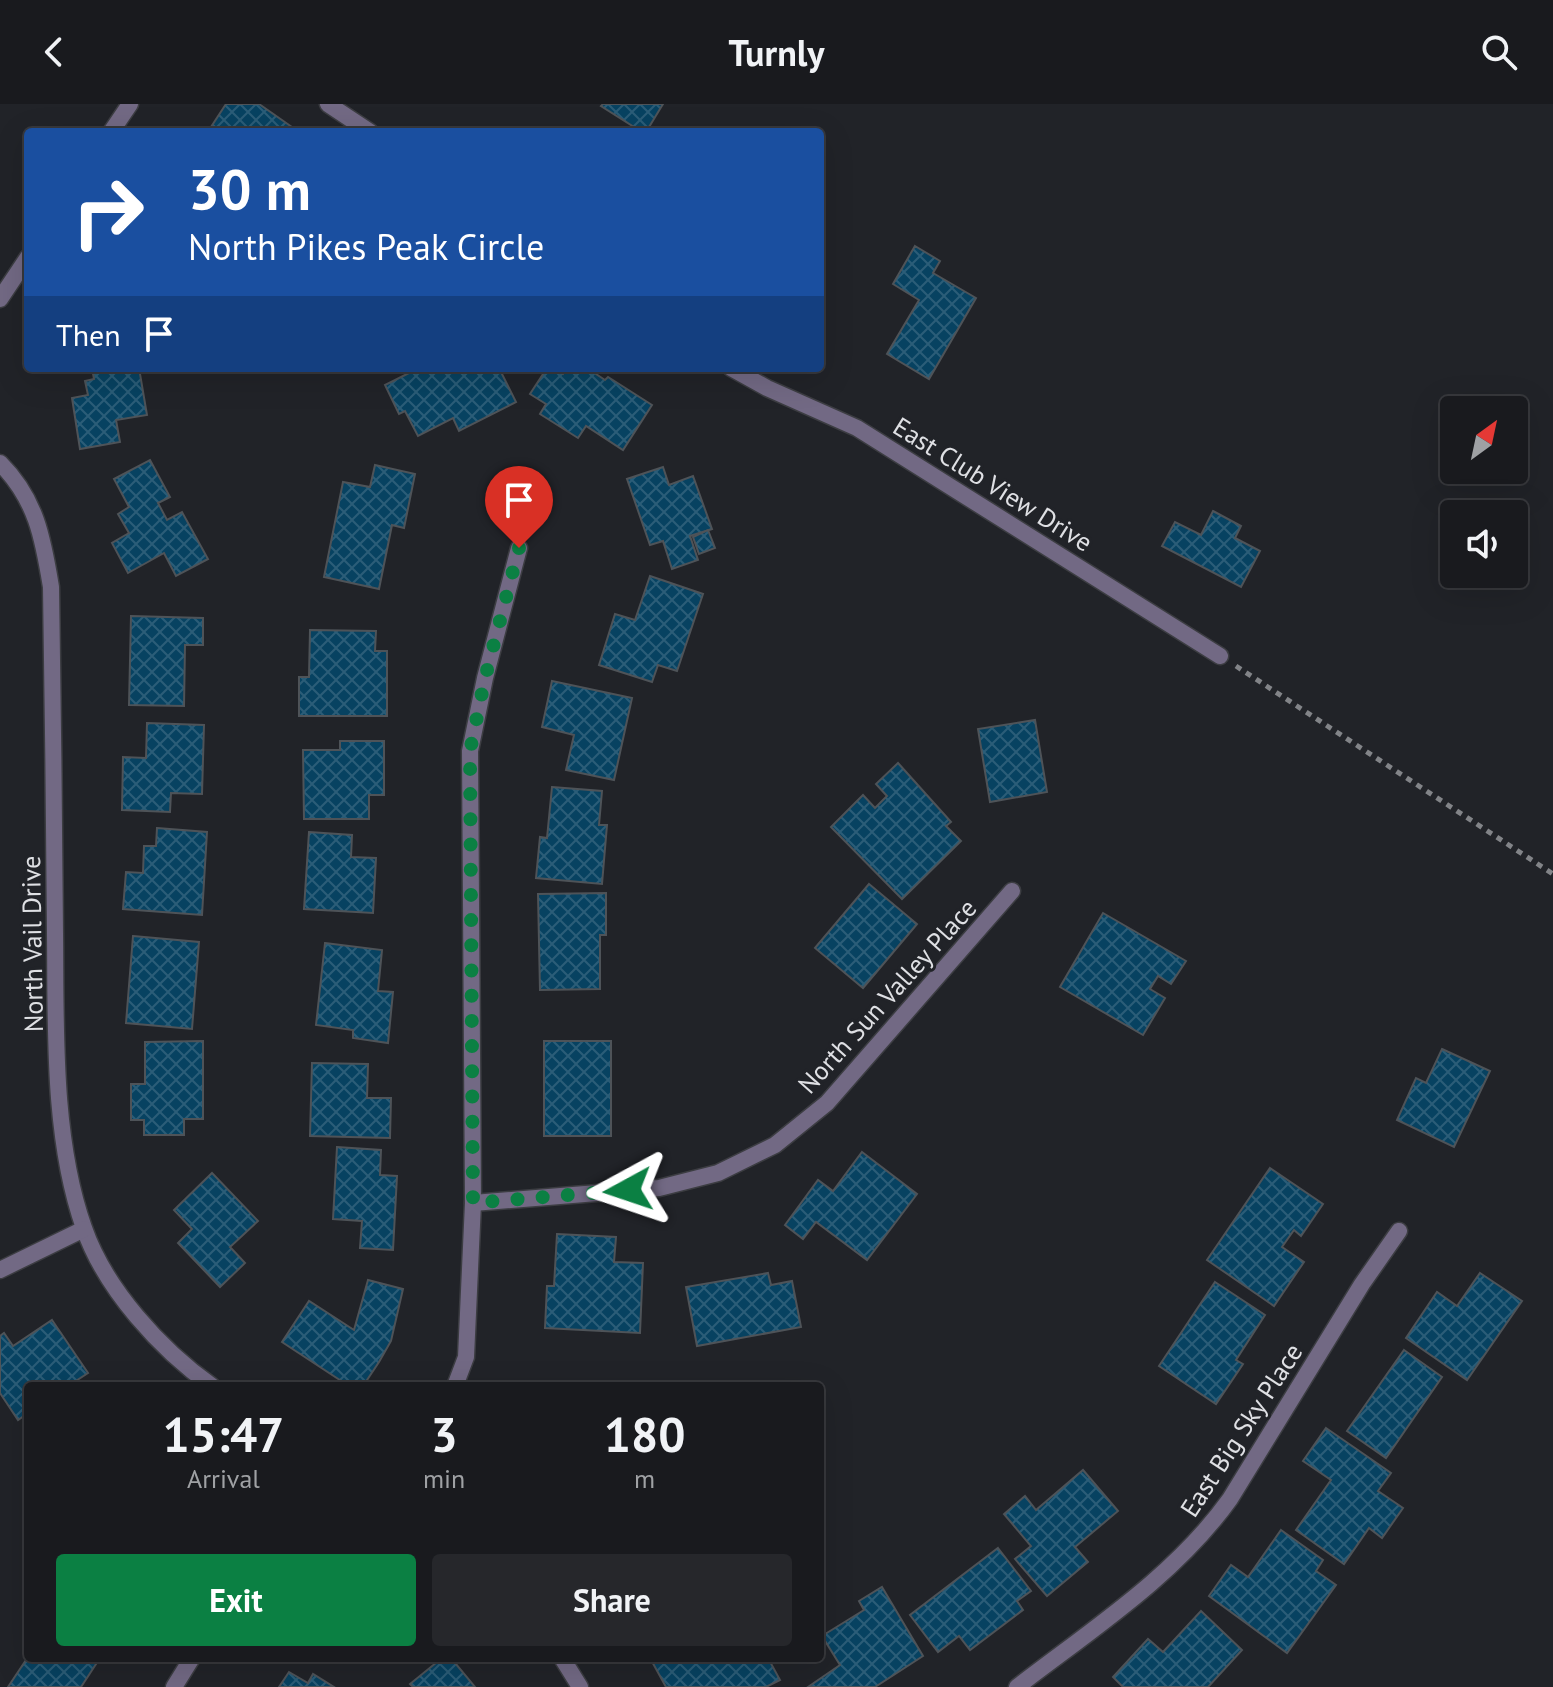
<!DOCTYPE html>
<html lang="en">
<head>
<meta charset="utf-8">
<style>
  :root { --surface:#191a1e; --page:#26272b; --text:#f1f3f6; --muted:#9fa1a4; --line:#37383c; --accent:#0b8043 }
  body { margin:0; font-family:"PT Sans",sans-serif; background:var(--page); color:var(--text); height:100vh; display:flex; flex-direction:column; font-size:30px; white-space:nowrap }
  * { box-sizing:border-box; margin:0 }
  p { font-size:26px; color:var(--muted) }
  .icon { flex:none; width:44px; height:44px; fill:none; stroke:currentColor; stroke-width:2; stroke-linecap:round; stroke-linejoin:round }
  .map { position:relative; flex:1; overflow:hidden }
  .sheet { position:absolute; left:24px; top:1278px; width:800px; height:280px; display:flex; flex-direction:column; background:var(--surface); border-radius:8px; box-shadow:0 8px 32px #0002,0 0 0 2px var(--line) }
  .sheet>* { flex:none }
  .hud { position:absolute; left:24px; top:24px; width:800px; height:244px; border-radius:8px; box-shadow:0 8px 32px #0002,0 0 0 2px var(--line); background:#1a4fa0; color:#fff; overflow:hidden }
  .needle { width:52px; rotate:33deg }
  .controls { position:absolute; left:1440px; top:292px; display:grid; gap:16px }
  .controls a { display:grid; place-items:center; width:88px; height:88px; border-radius:8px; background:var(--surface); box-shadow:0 8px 32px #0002,0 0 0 2px var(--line); font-size:40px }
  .pin { position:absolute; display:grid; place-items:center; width:68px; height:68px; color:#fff; margin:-82px -34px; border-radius:50% 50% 50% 0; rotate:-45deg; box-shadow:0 0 8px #0007 }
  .pin .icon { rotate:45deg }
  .me { position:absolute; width:88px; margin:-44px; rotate:265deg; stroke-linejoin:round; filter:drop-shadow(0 0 6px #0008) }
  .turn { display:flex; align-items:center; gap:28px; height:168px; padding:0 32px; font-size:36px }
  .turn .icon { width:104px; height:104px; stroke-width:2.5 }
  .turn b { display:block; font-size:56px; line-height:68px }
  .then { display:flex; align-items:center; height:76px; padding:0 32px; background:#0003; gap:16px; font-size:30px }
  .eta { display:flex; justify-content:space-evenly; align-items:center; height:136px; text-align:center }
  .eta b { font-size:48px; font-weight:600; line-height:56px }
  .action { display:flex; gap:16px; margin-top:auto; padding:16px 32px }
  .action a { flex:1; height:92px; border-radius:8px; background:var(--accent); color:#fff; font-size:32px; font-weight:600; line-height:92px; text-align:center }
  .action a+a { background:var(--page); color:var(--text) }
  header { display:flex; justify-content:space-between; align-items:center; height:104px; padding:0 32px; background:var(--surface); font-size:36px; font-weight:600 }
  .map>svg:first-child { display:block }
  .building { fill:url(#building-cross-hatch); stroke:#4e5358; stroke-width:2 }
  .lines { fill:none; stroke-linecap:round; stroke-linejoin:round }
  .street-casing { stroke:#3c3d42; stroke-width:19 }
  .path { stroke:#828488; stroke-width:5; stroke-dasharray:6 6; stroke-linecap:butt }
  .street { stroke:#726984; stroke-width:16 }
  .route { stroke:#0b8043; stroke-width:14; stroke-dasharray:0 25.2 }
  .labels { text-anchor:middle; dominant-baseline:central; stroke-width:6; stroke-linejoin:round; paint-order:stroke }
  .street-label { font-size:26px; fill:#dfe0e4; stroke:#212328 }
</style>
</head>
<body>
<header><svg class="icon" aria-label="back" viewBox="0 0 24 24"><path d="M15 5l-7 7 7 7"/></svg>Turnly<svg class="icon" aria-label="search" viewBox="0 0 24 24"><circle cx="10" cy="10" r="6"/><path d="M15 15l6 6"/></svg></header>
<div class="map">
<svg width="1553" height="1583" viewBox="0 0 1553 1583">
  <defs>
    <pattern id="building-cross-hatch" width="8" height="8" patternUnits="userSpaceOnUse" patternTransform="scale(2)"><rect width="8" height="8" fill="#074261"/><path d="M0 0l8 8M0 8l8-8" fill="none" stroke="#2b5d78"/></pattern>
  </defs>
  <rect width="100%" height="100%" fill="#212328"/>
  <g class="building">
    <polygon points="226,0 259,0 299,28 219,28 211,23"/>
    <polygon points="603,0 663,0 646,28 642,28 601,2"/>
    <polygon points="915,142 940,157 933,169 976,194 929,275 887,250 919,196 893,180"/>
    <polygon points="92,264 139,264 147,311 116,316 120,338 80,345 72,294 88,291 85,277 94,275"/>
    <polygon points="419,264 499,264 516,298 459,327 453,314 418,332 405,307 399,310 385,281"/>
    <polygon points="547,264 553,264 563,270 567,264 587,264 605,276 608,273 652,301 623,346 586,322 578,334 540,310 546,300 530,290"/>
    <polygon points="150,356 170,393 158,399 167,416 182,408 208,455 176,472 164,449 128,469 112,439 129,429 118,410 129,403 114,375"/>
    <polygon points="375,361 415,370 404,424 392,421 379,485 324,473 343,378 370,383"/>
    <polygon points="663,363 669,381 693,372 712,425 690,432 698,456 672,465 663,437 650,441 627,375"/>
    <polygon points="1213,407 1241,422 1235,434 1260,447 1241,483 1162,442 1175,418 1201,431"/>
    <polygon points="708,426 715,444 699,450 693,433"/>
    <polygon points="650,472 703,490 677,567 658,561 652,578 599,561 615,510 635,516"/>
    <polygon points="131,512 203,514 203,541 185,541 184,602 129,601"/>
    <polygon points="310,526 376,527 375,547 387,547 387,612 299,612 299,573 309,573"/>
    <polygon points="552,577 632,594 614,676 566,666 574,631 542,623"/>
    <polygon points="1035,616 1047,688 990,698 978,625"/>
    <polygon points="147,619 204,621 202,690 171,689 170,708 122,706 123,653 146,654"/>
    <polygon points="340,637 384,637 384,691 369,691 369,715 304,715 303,646 340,646"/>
    <polygon points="898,659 951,718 946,722 961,737 902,795 831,723 863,691 875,704 887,692 876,680"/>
    <polygon points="552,683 602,687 599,721 607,721 602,780 536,774 540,733 547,734"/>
    <polygon points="157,724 207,728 202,811 123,805 126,768 143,769 144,742 156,742"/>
    <polygon points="309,728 352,731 351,753 376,754 373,809 304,805"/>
    <polygon points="869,780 917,820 863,884 815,844"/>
    <polygon points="606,789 606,831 600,831 600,885 540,886 538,790"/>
    <polygon points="1103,809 1186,857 1171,880 1158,872 1150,885 1165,894 1143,931 1060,883"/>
    <polygon points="133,832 199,838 192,925 126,919"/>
    <polygon points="325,839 382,846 378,887 393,888 388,939 353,934 353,926 316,921"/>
    <polygon points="203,937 203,1015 184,1015 184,1031 144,1031 144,1016 131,1016 131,980 145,980 145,938"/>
    <rect x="544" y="937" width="67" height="95"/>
    <polygon points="1442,945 1490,967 1454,1043 1397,1016 1416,974 1426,979"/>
    <polygon points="312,959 368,960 367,994 391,994 390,1034 310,1032"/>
    <polygon points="337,1043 381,1046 380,1071 397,1072 393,1146 360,1144 362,1117 333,1115"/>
    <polygon points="862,1048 917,1090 867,1156 816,1118 803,1135 785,1121 818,1076 833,1087"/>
    <polygon points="1270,1064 1323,1100 1301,1132 1294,1126 1282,1143 1304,1158 1274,1202 1207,1156"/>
    <polygon points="212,1069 258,1117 230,1143 245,1159 220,1183 178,1139 192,1125 174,1106"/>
    <polygon points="557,1130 616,1133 614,1158 643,1159 640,1229 545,1224 547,1182 554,1182"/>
    <polygon points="768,1169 771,1181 792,1177 801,1223 697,1242 686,1183"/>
    <polygon points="1480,1169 1522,1197 1467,1276 1406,1234 1437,1188 1457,1202"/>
    <polygon points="368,1176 403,1185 391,1237 379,1258 363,1282 349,1282 282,1238 309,1197 354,1226"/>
    <polygon points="1215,1178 1265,1211 1236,1256 1243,1260 1216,1300 1159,1262"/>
    <polygon points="52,1216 88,1269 68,1282 28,1282 28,1309 18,1316 0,1289 0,1232 4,1229 13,1242"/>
    <polygon points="1404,1246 1442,1273 1386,1354 1347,1327"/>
    <polygon points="1326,1324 1391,1369 1378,1387 1403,1404 1382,1434 1369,1424 1344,1460 1296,1426 1331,1376 1303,1357"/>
    <polygon points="1083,1366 1118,1407 1075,1443 1088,1458 1047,1492 1015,1455 1031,1442 1004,1410 1025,1392 1036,1406"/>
    <polygon points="1281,1426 1323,1456 1316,1467 1336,1481 1287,1549 1209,1492 1231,1461 1248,1473"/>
    <polygon points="998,1444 1031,1487 1017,1497 1023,1506 970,1546 959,1532 938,1548 910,1511"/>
    <polygon points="882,1483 923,1552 875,1583 808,1583 840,1561 822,1532 864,1506 859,1497"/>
    <polygon points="1201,1507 1242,1546 1208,1583 1123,1583 1113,1573 1148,1535 1163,1548"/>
    <polygon points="28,1553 94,1554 98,1557 81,1583 8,1583"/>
    <polygon points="442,1554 451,1554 475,1583 413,1583 410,1580"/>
    <polygon points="650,1554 768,1554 780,1576 766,1583 666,1583"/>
    <polygon points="289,1568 308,1579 313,1570 334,1583 279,1583"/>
  </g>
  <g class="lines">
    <g class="street-casing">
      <g id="street">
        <polyline points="328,0 370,28"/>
        <polyline points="111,28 130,0"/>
        <polyline points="0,195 28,153"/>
        <polyline points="731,264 767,284 857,324 1220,552"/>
        <path d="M0 359C36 395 43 434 51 483 53 598 54 714 55 829 56 923 52 1034 84 1124 105 1185 161 1246 212 1282"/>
        <polyline points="473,1099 659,1084 718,1069 775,1041 827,999 1012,787"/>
        <polyline points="0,1166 84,1125"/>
        <polyline points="455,1282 466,1253 473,1099 470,647 485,574 519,444"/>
        <polyline points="562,1554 580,1583"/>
        <polyline points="174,1583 192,1554"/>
        <path d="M1017 1583C1091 1526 1175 1472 1230 1395L1362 1180 1399 1127"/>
      </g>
    </g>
    <polyline class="path" points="1236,562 1553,770"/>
    <use href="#street" class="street"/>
  </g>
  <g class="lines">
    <polyline class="route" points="519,444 485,574 470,647 473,1099 628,1086"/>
  </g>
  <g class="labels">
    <g class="street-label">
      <text transform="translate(993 380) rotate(32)">East Club View Drive</text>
      <text transform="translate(32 840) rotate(-91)">North Vail Drive</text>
      <text transform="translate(887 892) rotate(-48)">North Sun Valley Place</text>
      <text transform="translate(1241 1326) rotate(-57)">East Big Sky Place</text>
    </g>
  </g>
</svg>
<div class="controls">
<a><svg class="needle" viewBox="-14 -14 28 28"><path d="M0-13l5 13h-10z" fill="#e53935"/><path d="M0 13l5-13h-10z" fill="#9fa1a4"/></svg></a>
<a><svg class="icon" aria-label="sound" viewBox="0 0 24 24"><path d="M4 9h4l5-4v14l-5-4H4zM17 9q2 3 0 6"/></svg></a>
</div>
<div class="pin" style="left:519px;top:444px;background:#d93025"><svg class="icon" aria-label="arrive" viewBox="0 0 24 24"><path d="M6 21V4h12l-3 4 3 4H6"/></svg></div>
<svg class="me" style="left:628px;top:1086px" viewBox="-20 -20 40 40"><path d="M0-17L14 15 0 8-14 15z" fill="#0b8043" stroke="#fff" stroke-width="4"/></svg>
<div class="hud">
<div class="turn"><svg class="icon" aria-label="right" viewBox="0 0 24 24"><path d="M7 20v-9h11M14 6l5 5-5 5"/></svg><div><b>30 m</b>North Pikes Peak Circle</div></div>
<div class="then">Then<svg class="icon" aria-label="arrive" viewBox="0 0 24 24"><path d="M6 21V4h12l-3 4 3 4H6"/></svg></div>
</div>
<section class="sheet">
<div class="eta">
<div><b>15:47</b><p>Arrival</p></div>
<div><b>3</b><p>min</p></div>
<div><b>180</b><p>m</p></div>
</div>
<div class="action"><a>Exit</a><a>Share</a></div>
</section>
</div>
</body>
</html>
